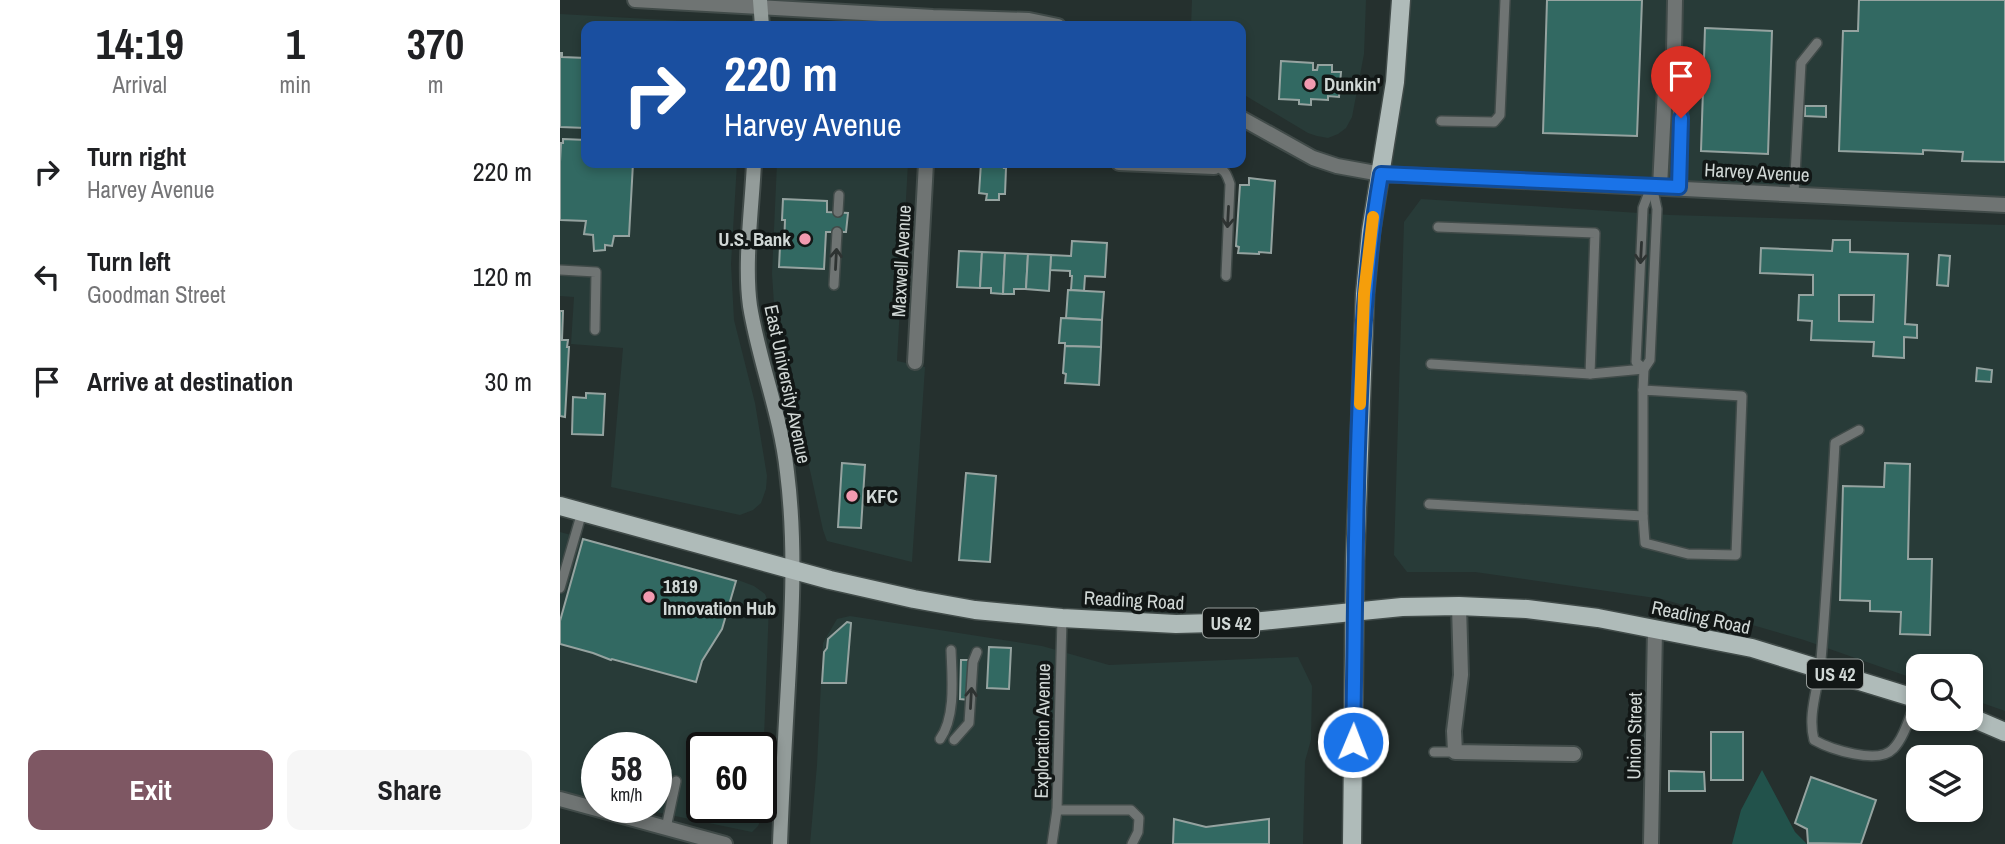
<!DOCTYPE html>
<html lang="en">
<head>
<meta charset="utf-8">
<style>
  :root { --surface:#fff; --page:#f6f6f6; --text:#202124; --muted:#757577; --accent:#7e5763 }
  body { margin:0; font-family:"Archivo Narrow",sans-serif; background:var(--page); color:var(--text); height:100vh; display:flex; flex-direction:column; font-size:26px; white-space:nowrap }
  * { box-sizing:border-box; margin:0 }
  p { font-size:23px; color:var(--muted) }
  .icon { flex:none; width:38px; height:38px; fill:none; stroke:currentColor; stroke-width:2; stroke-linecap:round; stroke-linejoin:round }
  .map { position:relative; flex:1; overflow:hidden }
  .drawer { display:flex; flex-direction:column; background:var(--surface); width:560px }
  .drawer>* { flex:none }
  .guide { position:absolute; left:21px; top:21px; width:665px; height:147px; border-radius:14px; box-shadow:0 4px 10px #0003; background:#1a4fa0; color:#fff; overflow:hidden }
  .controls { position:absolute; left:1346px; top:654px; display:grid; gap:14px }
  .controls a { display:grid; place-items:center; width:77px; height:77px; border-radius:14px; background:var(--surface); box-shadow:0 4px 10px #0003; font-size:35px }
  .speed { position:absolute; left:21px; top:732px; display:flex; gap:14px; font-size:35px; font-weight:700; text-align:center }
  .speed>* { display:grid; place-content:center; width:91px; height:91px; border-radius:50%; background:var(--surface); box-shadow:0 4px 10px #0003; line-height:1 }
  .speed small { font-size:18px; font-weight:400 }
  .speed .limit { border:4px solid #111; border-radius:10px; background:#fff; color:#111 }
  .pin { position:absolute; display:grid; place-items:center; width:60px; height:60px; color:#fff; margin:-72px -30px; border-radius:50% 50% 50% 0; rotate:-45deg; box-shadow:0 0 7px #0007 }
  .pin .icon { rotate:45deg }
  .me { position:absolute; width:77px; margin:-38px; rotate:1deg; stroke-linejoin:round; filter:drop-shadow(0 0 5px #0008) }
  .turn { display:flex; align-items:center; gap:24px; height:147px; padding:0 28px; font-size:32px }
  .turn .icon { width:91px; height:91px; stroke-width:2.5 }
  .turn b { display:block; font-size:49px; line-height:60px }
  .eta { display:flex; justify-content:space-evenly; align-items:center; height:119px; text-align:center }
  .eta b { font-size:42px; font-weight:700; line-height:49px }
  .action { display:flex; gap:14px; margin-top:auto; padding:14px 28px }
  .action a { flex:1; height:80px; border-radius:14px; background:var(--accent); color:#fff; font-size:28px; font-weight:700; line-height:80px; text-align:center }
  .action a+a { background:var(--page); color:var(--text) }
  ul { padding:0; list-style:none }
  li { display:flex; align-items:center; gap:21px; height:105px; padding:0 28px }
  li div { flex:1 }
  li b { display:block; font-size:26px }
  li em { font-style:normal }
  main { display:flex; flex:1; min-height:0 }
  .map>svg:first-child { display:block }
  .built { fill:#283b38; fill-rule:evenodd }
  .green { fill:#22524b }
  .building { fill:#326962; stroke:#95a3a0; stroke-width:2; fill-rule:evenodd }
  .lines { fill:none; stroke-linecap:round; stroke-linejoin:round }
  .lane-casing { stroke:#414b49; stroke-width:12 }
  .street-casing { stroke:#414b49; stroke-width:18 }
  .secondary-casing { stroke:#414b49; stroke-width:18 }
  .primary-casing { stroke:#414b49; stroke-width:21 }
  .lane { stroke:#6f7473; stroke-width:9 }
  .street { stroke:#6f7473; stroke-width:14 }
  .secondary { stroke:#939c9a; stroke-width:14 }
  .primary { stroke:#afbbb9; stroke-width:18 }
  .oneway { stroke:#2e3332 }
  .route-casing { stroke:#114b97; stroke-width:18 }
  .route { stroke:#1a73e8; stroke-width:12 }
  .slow { stroke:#f59e0b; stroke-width:12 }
  .poi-dot { fill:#f29ab0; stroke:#121716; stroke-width:2.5 }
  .labels { text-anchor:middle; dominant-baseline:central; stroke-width:7; stroke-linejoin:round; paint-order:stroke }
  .shield { fill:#121716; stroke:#989e9c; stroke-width:2 }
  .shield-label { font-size:18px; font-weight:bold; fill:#d1d8d6 }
  .poi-label { font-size:19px; font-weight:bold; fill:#d1d8d6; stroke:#121716; text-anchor:start }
  .street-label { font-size:19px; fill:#d1d8d6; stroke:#121716 }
</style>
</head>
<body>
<main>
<section class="drawer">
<div class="eta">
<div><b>14:19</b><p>Arrival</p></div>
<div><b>1</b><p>min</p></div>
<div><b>370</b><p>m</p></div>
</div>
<ul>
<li><svg class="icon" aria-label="right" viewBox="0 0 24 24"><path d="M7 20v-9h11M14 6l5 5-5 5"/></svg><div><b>Turn right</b><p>Harvey Avenue</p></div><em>220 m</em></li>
<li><svg class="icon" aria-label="left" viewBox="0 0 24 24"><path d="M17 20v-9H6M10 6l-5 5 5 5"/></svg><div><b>Turn left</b><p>Goodman Street</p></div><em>120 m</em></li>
<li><svg class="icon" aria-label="arrive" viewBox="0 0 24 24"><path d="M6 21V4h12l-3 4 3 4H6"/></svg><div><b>Arrive at destination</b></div><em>30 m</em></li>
</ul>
<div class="action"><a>Exit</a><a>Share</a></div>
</section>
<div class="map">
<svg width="1445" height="844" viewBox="0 0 1445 844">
  <rect width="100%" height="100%" fill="#25302e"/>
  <g class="built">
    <polygon points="632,0 806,0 804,54 792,117 786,128 778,134 768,138 757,136 748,133 681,93 681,26 631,26"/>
    <polygon points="841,0 1445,0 1445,205 821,174"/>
    <polygon points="0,14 177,24 180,26 26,26 26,163 177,163 171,264 174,320 195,403 207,476 206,489 201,503 193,510 180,515 51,487 63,348 11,344 14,297 0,296"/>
    <polygon points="217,163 348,163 337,361 365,367 352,562 267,541 263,530 228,369 215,319 212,274"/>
    <polygon points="861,199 1110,215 1445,225 1445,711 1411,699 1410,667 1358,667 1358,680 1244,640 1102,599 915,572 847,572 834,555 844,222"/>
    <path d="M0 532 178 580 194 586 205 594 209 604 201 819 198 826 192 832 72 807H96V747H37V799L0 791ZM142 747H201V807H142Z"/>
    <polygon points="290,616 482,646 549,665 738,657 752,686 751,740 745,761 743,844 250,844 257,765 263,643 277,619"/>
  </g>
  <polygon class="green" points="1202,770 1235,832 1247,844 1172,844 1181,810"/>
  <g class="building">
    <polygon points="987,0 1082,0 1077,136 983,133"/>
    <polygon points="1299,0 1445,0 1445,162 1402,161 1403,152 1363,150 1363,154 1279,151 1283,31 1298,31"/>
    <polygon points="1145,28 1212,31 1208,154 1141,151"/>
    <polygon points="0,53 2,53 2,57 26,58 26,128 0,127"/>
    <polygon points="721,61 753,63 753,70 757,70 758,65 772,65 772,72 781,72 779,97 768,96 768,100 751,99 751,105 739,104 739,100 719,99"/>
    <polygon points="1245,106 1266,106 1266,117 1245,116"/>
    <polygon points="3,139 26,140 26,163 73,163 69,236 54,236 52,246 45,245 45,250 34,251 33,235 24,234 26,221 0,220 0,162 1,143 3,143"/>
    <polygon points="421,163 445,163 444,168 446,168 445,194 439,194 439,200 426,200 427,194 419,193"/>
    <polygon points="689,178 715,181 711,253 699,252 699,254 678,253 679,247 676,246 680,185 689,185"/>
    <polygon points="223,199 267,201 267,212 288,213 286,232 266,232 264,269 219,267 220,246 224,246 225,220 222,220"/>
    <path d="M1273 240H1290V252L1348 254 1345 324 1357 325V338L1344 337V358L1313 356 1314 342 1251 340 1252 321 1238 320 1239 295H1253V275L1200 273 1201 248 1272 251ZM1279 295H1314L1313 322 1279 321Z"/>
    <polygon points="512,241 547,243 545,277 525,276 524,291 511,290 512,276 510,276 510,271 490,270 491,255 511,256"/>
    <polygon points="399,251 422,252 420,288 397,287"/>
    <polygon points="422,252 445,253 443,294 431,293 431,288 420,288"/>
    <polygon points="445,253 468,254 466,289 454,289 454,294 443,294"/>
    <polygon points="468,254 491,255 489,291 466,289"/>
    <polygon points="1379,255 1390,256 1388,286 1377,285"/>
    <polygon points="508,290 544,292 542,320 506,318"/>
    <polygon points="0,311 3,311 2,340 8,340 7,347 9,347 5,417 0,416"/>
    <polygon points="501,318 542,320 541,347 505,346 505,343 499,343"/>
    <polygon points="505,346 541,347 539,385 505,383 506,374 503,373"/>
    <polygon points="1417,368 1432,370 1431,382 1416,381"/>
    <polygon points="26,393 45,394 43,435 12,434 13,397 26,398"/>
    <polygon points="282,463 305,465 301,528 278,527"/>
    <polygon points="1325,463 1350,464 1348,559 1372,559 1370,635 1340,634 1341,612 1310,611 1310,601 1280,600 1283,486 1324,487"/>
    <polygon points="406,473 436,476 430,562 399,560"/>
    <polygon points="23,539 176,581 162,629 142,661 136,682 52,659 51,660 33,653 0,644 0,621"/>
    <polygon points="287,622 291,623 286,683 262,683 264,652 267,648 268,639"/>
    <polygon points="429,647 451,648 449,689 427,688"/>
    <polygon points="401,660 410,660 409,700 400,699"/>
    <rect x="1151" y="732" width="32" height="48"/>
    <polygon points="1109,771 1144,772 1145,791 1109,791"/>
    <polygon points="1251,777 1316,800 1301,844 1248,843 1247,829 1235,823"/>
    <polygon points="614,819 646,827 709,819 709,844 613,844"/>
  </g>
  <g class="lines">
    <g class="lane-casing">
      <g id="lane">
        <polyline points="881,121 934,122 940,115 945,0"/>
        <path d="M654 167C665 168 667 175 670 184L666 276"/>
        <polyline points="1234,193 1241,63 1257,43"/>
        <polyline points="278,212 279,195"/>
        <polyline points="878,227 1035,233 1030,374"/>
        <polyline points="0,270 36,272 35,330"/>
        <polyline points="274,285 277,232"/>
        <polyline points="871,364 1030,374 1084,369"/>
        <polyline points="1084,369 1076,362 1083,208 1091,187"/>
        <polygon points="1083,390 1182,396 1176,555 1128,554 1085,543 1083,516"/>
        <polyline points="1083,390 1084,369 1090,360 1097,209 1092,186"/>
        <path d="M1299 430 1275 443C1271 515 1267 588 1261 660 1259 686 1247 714 1254 740 1270 749 1318 765 1333 749 1345 737 1350 714 1357 699"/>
        <polyline points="869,504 1083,516"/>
        <polyline points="0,588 22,512"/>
        <path d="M380 739C396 717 392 677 391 650"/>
        <polyline points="394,740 409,723 413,662 417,652"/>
        <polyline points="874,752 895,752"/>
        <polyline points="497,810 571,810 579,818 578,832 572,844"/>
        <polyline points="106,828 116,781"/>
        <polyline points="492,844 497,810 502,618"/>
      </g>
    </g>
    <g class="street-casing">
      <g id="street">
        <polyline points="75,0 373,17 469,20 498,26"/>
        <polyline points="1114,52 1121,72 1119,188"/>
        <polyline points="681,118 753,158 777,166 821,174 1445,205"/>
        <polyline points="559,163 654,167"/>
        <polyline points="1100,187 1106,68 1114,52 1115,0"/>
        <polyline points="355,362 366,163"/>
        <polyline points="899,606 901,675 894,731 895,752 1014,754"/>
        <polyline points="0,799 165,844"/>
        <polyline points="1091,844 1095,629"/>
      </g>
    </g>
    <g class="secondary-casing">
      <g id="secondary">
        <polyline points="200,0 202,26"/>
        <path d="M194 163C192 207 184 263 190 306 199 362 221 415 227 472 236 543 232 614 228 685 225 738 222 791 220 844"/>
      </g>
    </g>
    <g class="primary-casing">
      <g id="primary">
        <polyline points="0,506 270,580 354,599 415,610 502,618 616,624 692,622 842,607 899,606 967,609 1038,618 1192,648 1358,699"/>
        <polyline points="1410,717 1445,732"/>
        <polyline points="792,844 795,561 805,294 811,231 835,82 841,0"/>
      </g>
    </g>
    <use href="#lane" class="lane"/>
    <use href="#street" class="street"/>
    <use href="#secondary" class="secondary"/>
    <use href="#primary" class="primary"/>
  </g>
  <defs><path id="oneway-shaft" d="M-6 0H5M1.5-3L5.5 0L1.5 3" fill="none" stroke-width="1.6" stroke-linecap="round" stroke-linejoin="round" transform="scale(1.75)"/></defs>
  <g class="oneway">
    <use href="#oneway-shaft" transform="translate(668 217) rotate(93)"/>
    <use href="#oneway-shaft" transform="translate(1081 253) rotate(93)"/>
    <use href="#oneway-shaft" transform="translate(276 259) rotate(-87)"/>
    <use href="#oneway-shaft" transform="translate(411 698) rotate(-87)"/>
  </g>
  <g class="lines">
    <g class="route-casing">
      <path id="route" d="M793 742C795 644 795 547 798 449 801 357 805 265 821 174L1119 187 1121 118"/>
    </g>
    <use href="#route" class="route"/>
    <polyline class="slow" points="800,404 804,294 813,217"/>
  </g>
  <g class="poi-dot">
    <circle cx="750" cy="84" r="7"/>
    <circle cx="245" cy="239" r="7"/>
    <circle cx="292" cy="496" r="7"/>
    <circle cx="89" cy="597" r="7"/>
  </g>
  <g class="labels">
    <g class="shield">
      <rect x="643" y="608.5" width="56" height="29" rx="5"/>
      <rect x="1247" y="659.5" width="56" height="29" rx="5"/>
    </g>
    <g class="shield-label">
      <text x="671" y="623">US 42</text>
      <text x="1275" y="674">US 42</text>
    </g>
    <g class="poi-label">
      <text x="764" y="84">Dunkin'</text>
      <text x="231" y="239" text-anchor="end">U.S. Bank</text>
      <text x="306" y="496">KFC</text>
      <text x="103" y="586">1819<tspan x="103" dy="22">Innovation Hub</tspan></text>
    </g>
    <g class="street-label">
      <text transform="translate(1197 172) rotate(3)">Harvey Avenue</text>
      <text transform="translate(341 261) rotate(-87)">Maxwell Avenue</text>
      <text transform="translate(228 384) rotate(78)">East University Avenue</text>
      <text transform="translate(574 600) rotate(3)">Reading Road</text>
      <text transform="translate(1141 617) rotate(12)">Reading Road</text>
      <text transform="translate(482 731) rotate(-89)">Exploration Avenue</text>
      <text transform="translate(1074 736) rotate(-89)">Union Street</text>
    </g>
  </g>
</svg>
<div class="controls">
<a><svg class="icon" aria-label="search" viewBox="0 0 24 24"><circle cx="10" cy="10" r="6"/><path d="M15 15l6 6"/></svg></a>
<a><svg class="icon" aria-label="layers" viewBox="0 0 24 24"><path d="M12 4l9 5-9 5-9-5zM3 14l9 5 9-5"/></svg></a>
</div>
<div class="speed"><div>58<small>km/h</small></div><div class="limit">60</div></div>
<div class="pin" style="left:1121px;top:118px;background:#d93025"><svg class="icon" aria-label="arrive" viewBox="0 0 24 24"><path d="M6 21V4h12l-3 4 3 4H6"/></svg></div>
<svg class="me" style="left:793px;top:742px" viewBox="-20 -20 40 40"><circle r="17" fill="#1a73e8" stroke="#fff" stroke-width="3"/><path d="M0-11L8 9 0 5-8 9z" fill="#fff"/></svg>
<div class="guide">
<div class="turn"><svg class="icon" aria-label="right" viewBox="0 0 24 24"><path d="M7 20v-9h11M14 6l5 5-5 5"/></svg><div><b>220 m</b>Harvey Avenue</div></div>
</div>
</div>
</main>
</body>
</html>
